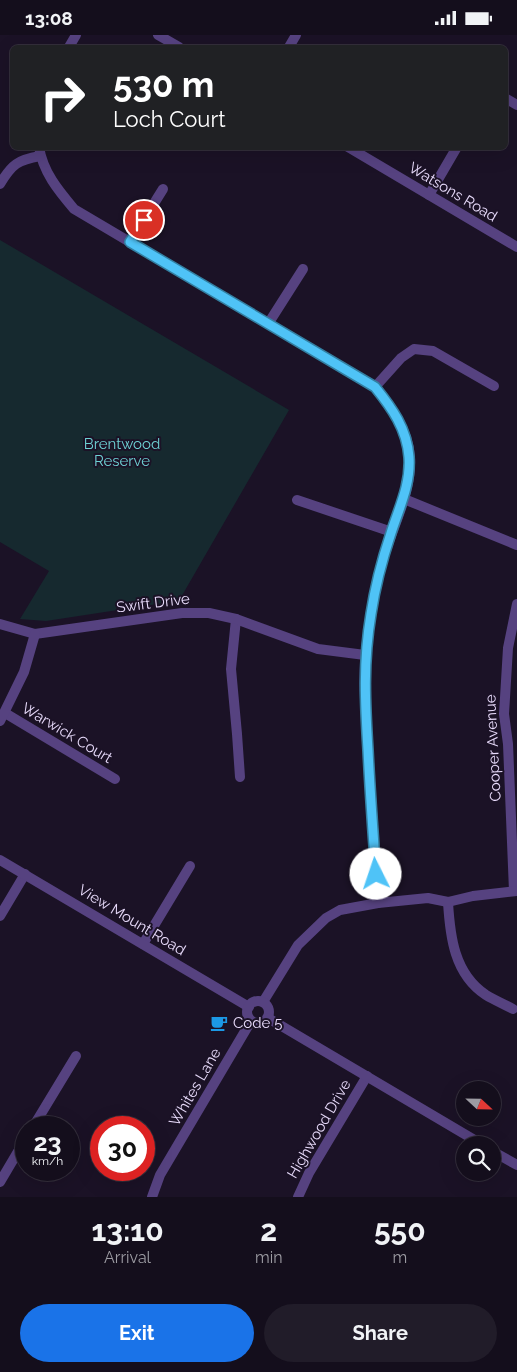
<!DOCTYPE html>
<html lang="en">
<head>
<meta charset="utf-8">
<style>
  :root { --surface:#140e1c; --page:#211c29; --text:#f1f3f6; --muted:#9d9ca3; --line:#332e3b; --accent:#1a73e8 }
  body { margin:0; font-family:Raleway,sans-serif; background:var(--page); color:var(--text); height:100vh; display:flex; flex-direction:column; font-size:19px; white-space:nowrap }
  * { box-sizing:border-box; margin:0 }
  p { font-size:16px; color:var(--muted) }
  .icon { flex:none; width:28px; height:28px; fill:none; stroke:currentColor; stroke-width:2; stroke-linecap:round; stroke-linejoin:round }
  .map { position:relative; height:1162px; overflow:hidden }
  .panel { display:flex; flex-direction:column; background:var(--surface); flex:1 }
  .panel>* { flex:none }
  .banner { position:absolute; left:10px; top:10px; width:498px; height:105px; border-radius:8px; box-shadow:0 5px 20px #0002,0 0 0 1px var(--line); background:#202124; color:#fff; overflow:hidden }
  .needle { width:32px; rotate:112deg }
  .buttons { position:absolute; left:456px; top:1046px; display:grid; gap:10px }
  .buttons a { display:grid; place-items:center; width:45px; height:45px; border-radius:50%; background:var(--surface); box-shadow:0 5px 20px #0002,0 0 0 1px var(--line); font-size:25px }
  .speed { position:absolute; left:15px; top:1081px; display:flex; gap:10px; font-size:25px; font-weight:700; text-align:center }
  .speed>* { display:grid; place-content:center; width:65px; height:65px; border-radius:50%; background:var(--surface); box-shadow:0 5px 20px #0002,0 0 0 1px var(--line); line-height:1 }
  .speed small { font-size:12px; font-weight:400 }
  .speed .limit { border:8px solid #d22; background:#fff; color:#111 }
  .pin { position:absolute; display:grid; place-items:center; width:42px; height:42px; color:#fff; margin:-21px; border:2px solid #fff; border-radius:50%; box-shadow:0 1px 5px #0007 }
  .me { position:absolute; width:55px; margin:-28px; rotate:356deg; stroke-linejoin:round; filter:drop-shadow(0 0 4px #0008) }
  .turn { display:flex; align-items:center; gap:18px; height:105px; padding:0 20px; font-size:22px }
  .turn .icon { width:65px; height:65px; stroke-width:2.5 }
  .turn b { display:block; font-size:35px; line-height:42px }
  .eta { display:flex; justify-content:space-evenly; align-items:center; height:85px; text-align:center }
  .eta b { font-size:30px; font-weight:700; line-height:35px }
  .button { display:flex; gap:10px; margin-top:auto; padding:10px 20px }
  .button a { flex:1; height:58px; border-radius:30px; background:var(--accent); color:#fff; font-size:20px; font-weight:700; line-height:58px; text-align:center }
  .button a+a { background:var(--page); color:var(--text) }
  .status { display:flex; justify-content:space-between; align-items:center; height:35px; padding:0 25px; background:var(--surface); direction:ltr }
  .status svg { height:14px; fill:currentColor }
  .map>svg:first-child { display:block }
  .green { fill:#16292f }
  .lines { fill:none; stroke-linecap:round; stroke-linejoin:round }
  .minor { stroke:#564280; stroke-width:10 }
  .tertiary { stroke:#564280; stroke-width:10 }
  .route-casing { stroke:#337fa1; stroke-width:12 }
  .route { stroke:#4fc3f7; stroke-width:9 }
  .labels { text-anchor:middle; dominant-baseline:central; stroke-width:4; stroke-linejoin:round; paint-order:stroke }
  .street-label { font-size:15px; fill:#e8dbfb; stroke:#1b1226 }
  .park-label { font-size:15px; fill:#6ed1d4; stroke:#1b1226 }
  .poi-label { font-size:15px; fill:#e8dbfb; stroke:#1b1226; text-anchor:start }
</style>
</head>
<body>
<div class="status"><b>13:08</b><svg viewBox="0 0 49 12"><path d="M0 12V9h3v3zM5 12V6h3v6zM10 12V3h3v9zM15 12V0h3v12zM26 1h20v11H26zM47 4h2v5h-2z"/></svg></div>
<div class="map">
<svg width="517" height="1162" viewBox="0 0 517 1162">
  <rect width="100%" height="100%" fill="#1b1226"/>
  <polygon class="green" points="0,205 289,375 180,564 170,567 46,586 20,584 49,536 0,507"/>
  <g class="lines">
    <g class="minor">
      <polyline points="69,12 76,0"/>
      <polyline points="289,12 296,0"/>
      <polyline points="505,63 517,70"/>
      <path d="M39 112C43 137 58 155 74 174L375 352C392 373 408 394 410 422 412 459 391 494 382 528 375 554 370 580 367 606 362 643 366 679 368 716 371 767 375 817 378 868"/>
      <path d="M0 149C12 129 18 125 40 121"/>
      <polyline points="429,160 457,112"/>
      <polyline points="130,207 163,154"/>
      <polyline points="268,289 303,234"/>
      <polyline points="375,352 401,323 414,314 433,316 494,351"/>
      <polyline points="404,464 517,510"/>
      <polyline points="297,465 392,497"/>
      <polyline points="236,584 231,634 237,699 240,742"/>
      <polyline points="0,589 35,599 182,578 209,578 236,584 318,614 365,620"/>
      <polyline points="5,678 115,744"/>
      <polyline points="0,686 24,637 35,599"/>
      <polyline points="514,856 508,709 504,679 508,613 517,569"/>
      <path d="M448 867C450 901 454 939 486 960 494 965 504 969 513 974"/>
      <polyline points="0,881 25,839"/>
      <polyline points="143,909 190,831"/>
      <polyline points="263,967 298,910 326,883 340,875 378,868 428,863 448,867 473,861 517,856"/>
      <polyline points="33,1092 76,1021"/>
      <polyline points="0,1147 26,1103"/>
      <polyline points="152,1162 160,1140 251,986"/>
      <polyline points="298,1162 309,1138 367,1041"/>
    </g>
    <g class="tertiary">
      <polyline points="158,0 179,12"/>
      <polyline points="348,112 517,212"/>
      <polyline points="0,825 249,972"/>
      <circle cx="258" cy="977" r="11"/>
      <polyline points="268,983 483,1110"/>
      <polyline points="492,1116 517,1130"/>
    </g>
  </g>
  <g class="lines">
    <g class="route-casing">
      <path id="route" d="M144 185 130 207 375 352C392 373 407 394 409 422 411 449 399 473 391 498 382 525 375 552 371 579 363 627 365 667 368 715 370 756 373 798 376 839"/>
    </g>
    <use href="#route" class="route"/>
  </g>
  <defs>
    <g id="cafe-bare" transform="scale(1.35)"><path d="M-5.5-4.5H6V0H3Q3 3.5 0 3.5H-2.5Q-5.5 3.5-5.5 0ZM3-3.2v2h1.7v-2ZM-6 4.5H4V6H-6Z" fill="#1c99e6" stroke="#1b1226" stroke-width="2.5" paint-order="stroke"/></g>
  </defs>
  <g fill-rule="evenodd">
    <use href="#cafe-bare" x="219" y="988"/>
  </g>
  <g class="labels">
    <g class="street-label">
      <text transform="translate(453 157) rotate(31)">Watsons Road</text>
      <text transform="translate(153 568) rotate(-7)">Swift Drive</text>
      <text transform="translate(67 698) rotate(31)">Warwick Court</text>
      <text transform="translate(493 713) rotate(-93)">Cooper Avenue</text>
      <text transform="translate(132 885) rotate(31)">View Mount Road</text>
      <text transform="translate(195 1052) rotate(-60)">Whites Lane</text>
      <text transform="translate(319 1094) rotate(-60)">Highwood Drive</text>
    </g>
    <g class="park-label">
      <text x="122" y="409">Brentwood<tspan x="122" dy="17">Reserve</tspan></text>
    </g>
    <g class="poi-label">
      <text x="233" y="988">Code 5</text>
    </g>
  </g>
</svg>
<div class="buttons">
<a><svg class="needle" viewBox="-14 -14 28 28"><path d="M0-13l5 13h-10z" fill="#e53935"/><path d="M0 13l5-13h-10z" fill="#9d9ca3"/></svg></a>
<a><svg class="icon" aria-label="search" viewBox="0 0 24 24"><circle cx="10" cy="10" r="6"/><path d="M15 15l6 6"/></svg></a>
</div>
<div class="speed"><div>23<small>km/h</small></div><div class="limit">30</div></div>
<div class="pin" style="left:144px;top:185px;background:#d93025"><svg class="icon" aria-label="arrive" viewBox="0 0 24 24"><path d="M6 21V4h12l-3 4 3 4H6"/></svg></div>
<svg class="me" style="left:376px;top:839px" viewBox="-20 -20 40 40"><circle r="19" fill="#fff"/><path d="M0-13L10 11 0 6-10 11z" fill="#4fc3f7"/></svg>
<div class="banner">
<div class="turn"><svg class="icon" aria-label="right" viewBox="0 0 24 24"><path d="M7 20v-9h11M14 6l5 5-5 5"/></svg><div><b>530 m</b>Loch Court</div></div>
</div>
</div>
<section class="panel">
<div class="eta">
<div><b>13:10</b><p>Arrival</p></div>
<div><b>2</b><p>min</p></div>
<div><b>550</b><p>m</p></div>
</div>
<div class="button"><a>Exit</a><a>Share</a></div>
</section>
</body>
</html>
